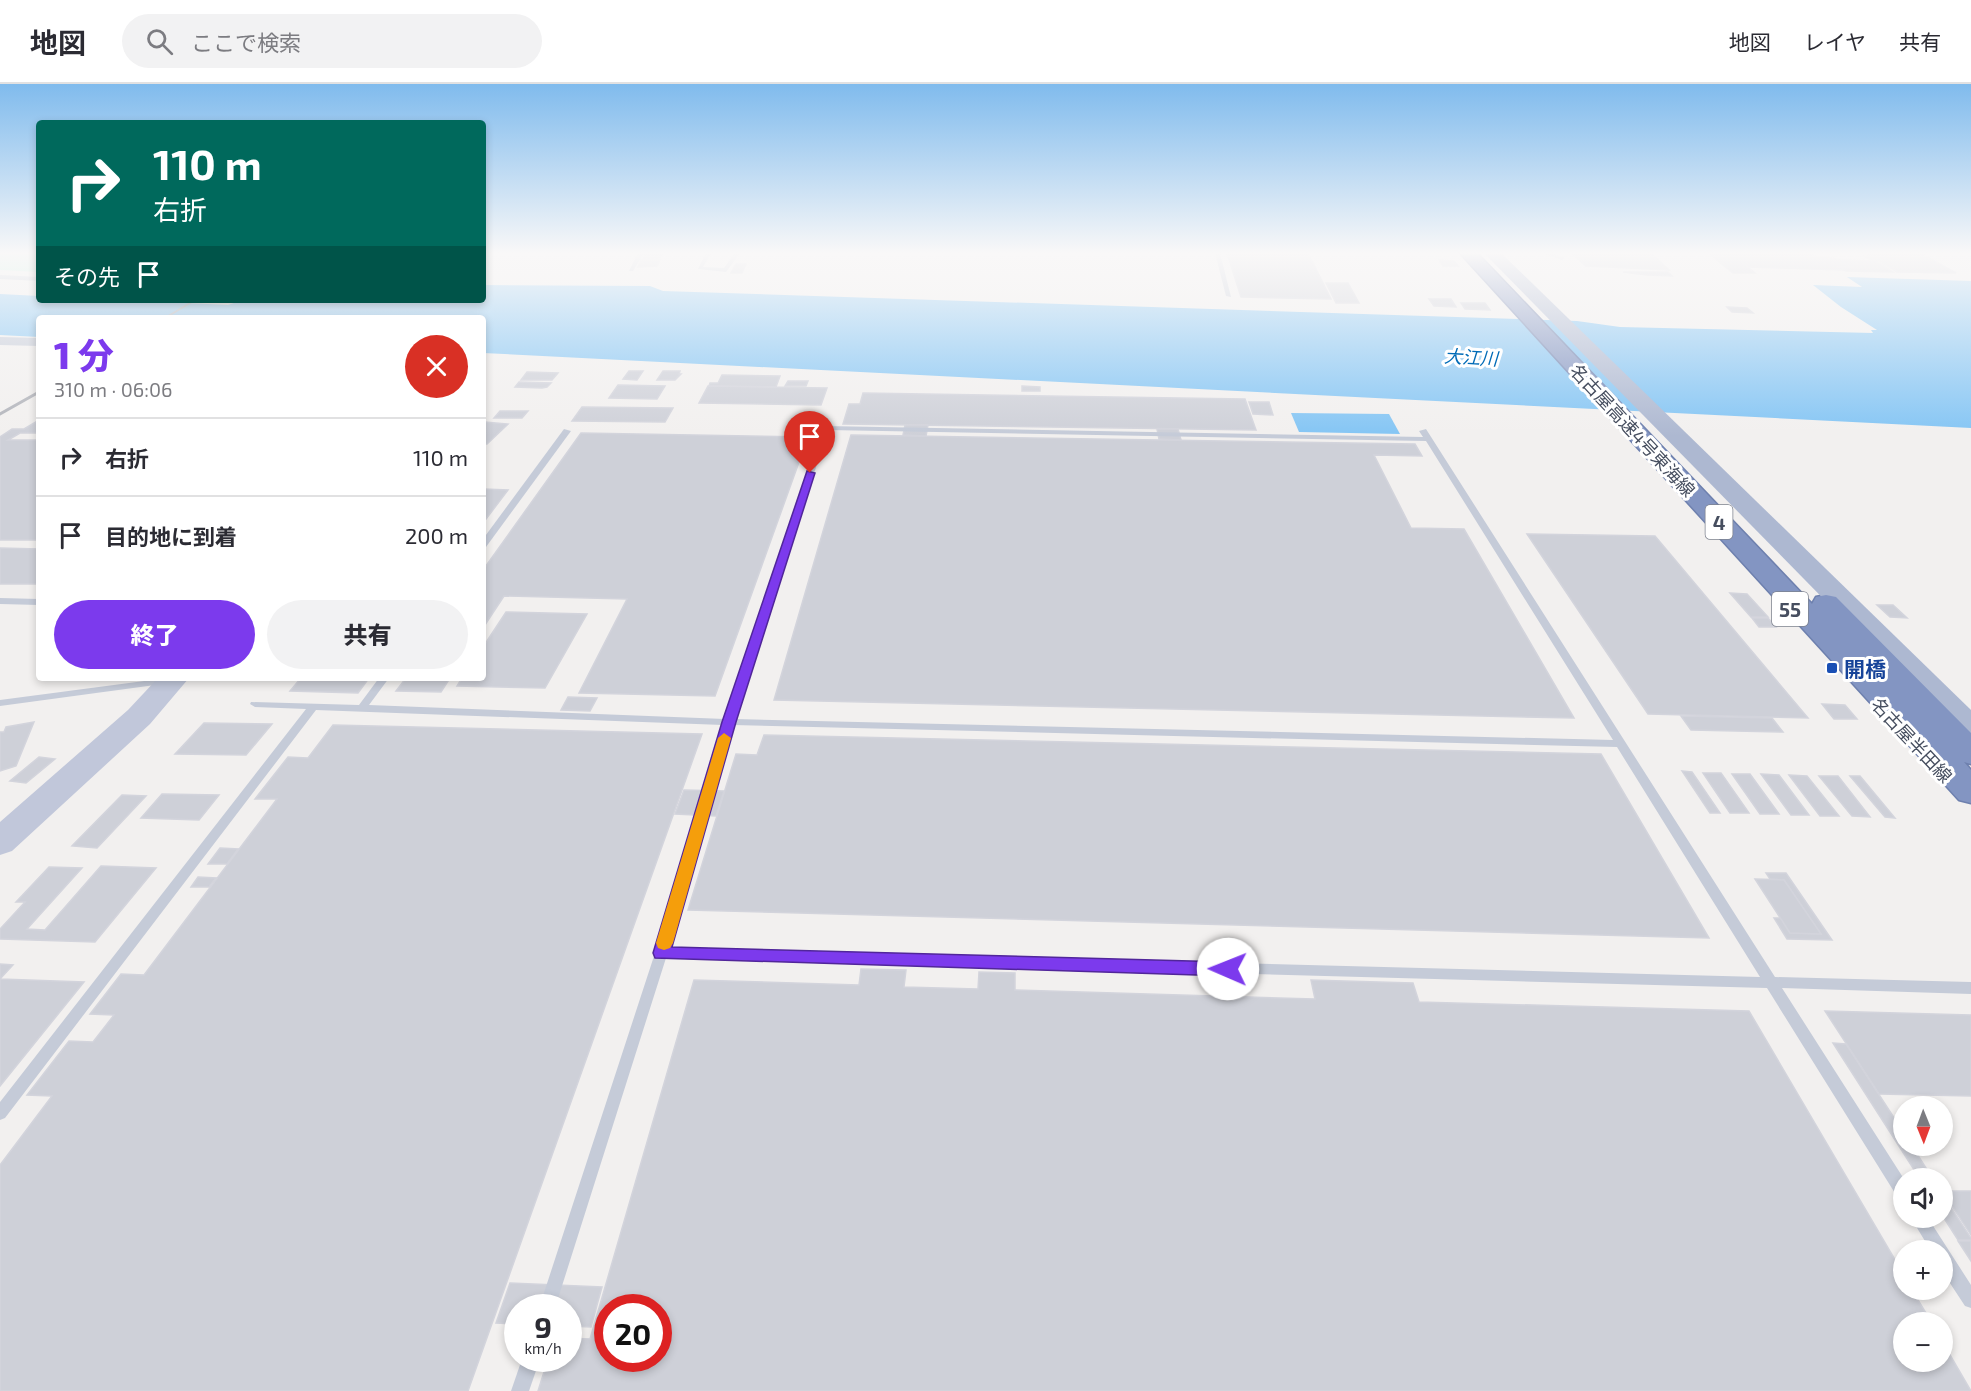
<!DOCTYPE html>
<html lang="ja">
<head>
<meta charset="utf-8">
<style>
  :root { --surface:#fff; --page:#f2f2f3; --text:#2b2b33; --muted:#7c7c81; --line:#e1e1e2; --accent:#7c3aed }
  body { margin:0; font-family:"Exo 2","Noto Sans JP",sans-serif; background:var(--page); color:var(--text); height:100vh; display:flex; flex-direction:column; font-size:22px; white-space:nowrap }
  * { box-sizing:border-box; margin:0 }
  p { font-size:20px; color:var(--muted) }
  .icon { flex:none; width:33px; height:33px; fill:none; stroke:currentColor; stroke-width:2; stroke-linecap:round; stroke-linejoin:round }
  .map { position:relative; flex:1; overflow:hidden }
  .panel { position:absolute; left:36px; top:231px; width:450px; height:366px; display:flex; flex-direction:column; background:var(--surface); border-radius:6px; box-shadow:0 3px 9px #0003 }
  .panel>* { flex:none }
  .banner { position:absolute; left:36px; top:36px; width:450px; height:183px; border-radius:6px; box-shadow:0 3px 9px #0003; background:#00695c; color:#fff; overflow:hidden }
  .needle { width:39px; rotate:179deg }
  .tools { position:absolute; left:1893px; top:1012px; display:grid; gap:12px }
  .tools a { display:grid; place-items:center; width:60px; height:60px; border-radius:50%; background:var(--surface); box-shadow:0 3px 9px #0003; font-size:30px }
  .speed { position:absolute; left:504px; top:1210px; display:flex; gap:12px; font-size:30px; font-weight:700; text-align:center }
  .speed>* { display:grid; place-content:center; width:78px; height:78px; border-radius:50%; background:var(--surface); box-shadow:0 3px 9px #0003; line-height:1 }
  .speed small { font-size:15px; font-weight:400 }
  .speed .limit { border:9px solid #d22; background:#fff; color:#111 }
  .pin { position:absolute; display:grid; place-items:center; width:51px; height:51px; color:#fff; margin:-62px -26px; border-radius:50% 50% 50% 0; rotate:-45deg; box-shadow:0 0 6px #0007 }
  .pin .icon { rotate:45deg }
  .me { position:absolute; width:66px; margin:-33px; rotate:271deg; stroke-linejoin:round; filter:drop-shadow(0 0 4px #0008) }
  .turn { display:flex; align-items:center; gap:21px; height:126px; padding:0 18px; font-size:27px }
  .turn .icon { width:78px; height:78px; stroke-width:2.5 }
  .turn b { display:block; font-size:42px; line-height:51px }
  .then { display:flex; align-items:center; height:57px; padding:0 18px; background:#0003; gap:12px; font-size:22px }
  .round { display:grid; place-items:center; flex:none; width:63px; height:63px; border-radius:32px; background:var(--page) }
  .headline { display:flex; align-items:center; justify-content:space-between; height:102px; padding:0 18px }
  h1 { font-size:36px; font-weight:800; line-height:45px; color:var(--accent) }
  .primary-button { display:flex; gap:12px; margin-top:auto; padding:12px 18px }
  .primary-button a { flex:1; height:69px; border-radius:36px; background:var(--accent); color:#fff; font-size:24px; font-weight:800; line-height:69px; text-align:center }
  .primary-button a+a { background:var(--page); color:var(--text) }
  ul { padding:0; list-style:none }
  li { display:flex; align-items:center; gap:18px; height:78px; padding:0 18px; border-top:2px solid var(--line) }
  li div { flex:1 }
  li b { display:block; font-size:22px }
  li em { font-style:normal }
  header { display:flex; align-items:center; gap:36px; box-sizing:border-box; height:84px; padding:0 30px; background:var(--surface); border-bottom:2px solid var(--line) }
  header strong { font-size:28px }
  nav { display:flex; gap:33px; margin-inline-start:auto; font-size:21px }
  .search { width:420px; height:54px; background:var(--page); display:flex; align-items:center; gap:15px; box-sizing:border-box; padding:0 21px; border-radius:33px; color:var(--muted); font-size:22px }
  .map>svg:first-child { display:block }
  .green { fill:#baf3dc }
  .water { fill:#84c5f4 }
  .building { fill:#ced0d8; stroke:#d3d4dc; stroke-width:1.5; fill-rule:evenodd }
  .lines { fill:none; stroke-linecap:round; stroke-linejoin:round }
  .highway-casing { stroke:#6e80ae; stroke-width:3 }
  .lane { fill:#c5cbd8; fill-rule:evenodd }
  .street { fill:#c5cbd8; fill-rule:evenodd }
  .secondary { fill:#c1c7da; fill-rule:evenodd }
  .primary { fill:#adb8d1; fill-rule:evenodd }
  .highway { fill:#8395c2; fill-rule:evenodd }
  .rail-far1 { stroke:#b1b3ba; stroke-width:2 }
  .rail { stroke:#b1b3ba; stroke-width:3 }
  .route { fill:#7c3aed; stroke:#51269a; stroke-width:1.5 }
  .slow { fill:#f59e0b }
  .transit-dot { fill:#1a4fb4; stroke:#fff; stroke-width:2 }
  .labels { text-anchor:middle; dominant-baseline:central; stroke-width:6; stroke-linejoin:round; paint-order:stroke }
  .far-water-label { font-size:18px; font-style:italic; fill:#006bb7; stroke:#fff }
  .far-street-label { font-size:18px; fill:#464e5f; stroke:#fff }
  .shield { fill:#fff; stroke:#7e838f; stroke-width:1.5 }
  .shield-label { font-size:20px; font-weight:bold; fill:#464e5f }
  .transit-label { font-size:21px; font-weight:bold; fill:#164399; stroke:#fff; text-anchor:start }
</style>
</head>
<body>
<header>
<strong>地図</strong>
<div class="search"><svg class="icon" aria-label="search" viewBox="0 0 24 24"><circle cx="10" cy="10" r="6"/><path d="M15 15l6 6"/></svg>ここで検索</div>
<nav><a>地図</a><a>レイヤ</a><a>共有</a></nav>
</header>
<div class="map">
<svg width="1971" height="1307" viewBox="0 0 1971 1307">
  <rect width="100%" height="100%" fill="#f2f0ef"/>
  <polygon class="green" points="0,169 39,169 39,188 0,186"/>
  <g class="water">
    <polygon points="1847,193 1971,197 1971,344 483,269 483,234 39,234 39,253 0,251 0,210 39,212 39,216 124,216 228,221 243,216 483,216 483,201 650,202 663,207 1577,237 1620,243 1873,249 1871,246 1877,246 1841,223 1813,201 1862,203"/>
    <polygon points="1291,329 1389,330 1400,350 1299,348"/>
  </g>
  <g class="building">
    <polygon points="646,169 663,169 660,174 643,175"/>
    <polygon points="1227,169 1308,169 1331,215 1241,213"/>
    <polygon points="1571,169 1651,169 1669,186 1586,182"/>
    <polygon points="1708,169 1730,169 1755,189 1733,189"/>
    <polygon points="1730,169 1809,169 1814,172 1838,175 1850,183 1839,183 1844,186 1748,183"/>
    <polygon points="1867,169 1920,169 1956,189 1897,188 1879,177 1871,176 1864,172 1873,172"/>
    <polygon points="641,176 660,176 657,182 638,183"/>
    <polygon points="1439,176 1454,177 1458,182 1443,182"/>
    <polygon points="1840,176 1876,177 1893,188 1846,187 1840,183 1851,183"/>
    <polygon points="736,180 746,180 742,189 731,189"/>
    <polygon points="1623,188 1668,188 1672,192 1647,191"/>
    <polygon points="1326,199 1348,199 1359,219 1336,219"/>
    <polygon points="1429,215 1451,215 1456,223 1434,222"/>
    <polygon points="1461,219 1485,219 1490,226 1465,225"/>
    <polygon points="1727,223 1747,224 1753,229 1732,228"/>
    <polygon points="629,287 643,287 637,296 623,295"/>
    <polygon points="663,287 680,287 679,290 681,290 675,296 657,296"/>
    <polygon points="527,288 558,289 552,296 521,296"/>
    <polygon points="722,291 780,292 776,303 709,302 710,299 718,299"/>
    <polygon points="788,297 808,297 806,302 785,302"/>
    <polygon points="519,298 551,299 547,303 542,304 515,303"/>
    <polygon points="618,301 665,302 657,315 609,314"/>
    <polygon points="708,302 827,304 821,321 699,319"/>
    <polygon points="1022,302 1040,303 1040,307 1022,307"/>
    <polygon points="863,309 1245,315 1256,346 843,340 849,320 860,320"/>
    <polygon points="1249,318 1269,318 1273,331 1253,330"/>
    <polygon points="582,323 673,324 665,338 572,337"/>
    <polygon points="500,327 528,327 522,334 494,334"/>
    <polygon points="39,336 39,349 20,349 8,356 39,356 39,456 0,456 0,353 12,345 24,345"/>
    <polygon points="485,338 508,340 487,360 483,360"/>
    <polygon points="905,341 928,341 926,352 903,351"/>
    <polygon points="1157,345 1178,345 1181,356 1159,355"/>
    <polygon points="581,349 808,353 715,612 579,609 627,515 504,512 483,544 483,486"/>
    <polygon points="851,351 1415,360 1422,372 1374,371 1411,444 1464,445 1574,634 774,616"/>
    <polygon points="483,405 508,406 483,439"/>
    <polygon points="1527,450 1655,452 1808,634 1648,630"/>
    <polygon points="0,464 39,465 39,500 0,500"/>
    <polygon points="1730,509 1747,510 1768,533 1751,533"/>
    <polygon points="1877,521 1893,521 1907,534 1890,533"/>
    <polygon points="506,528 587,530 545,604 457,602 462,594 483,594 483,563"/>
    <polygon points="1752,534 1768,534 1776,543 1759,543"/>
    <polygon points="301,594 369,594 358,609 290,607"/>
    <polygon points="406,594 450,594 441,608 396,607"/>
    <polygon points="568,613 597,614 590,627 561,626"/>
    <polygon points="1822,620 1845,621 1857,635 1834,635"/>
    <polygon points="1681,632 1772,634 1783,648 1691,646"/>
    <polygon points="34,638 16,682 0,687 0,648 4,648 6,643"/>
    <polygon points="204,639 272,640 246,671 175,670"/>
    <polygon points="333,641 702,650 468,1307 0,1307 0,1081 52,1012 27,1011 69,957 93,958 114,931 90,930 121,890 144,891 277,715 255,715 288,673 308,674"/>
    <polygon points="764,651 1601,670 1709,854 688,826 736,670 757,671"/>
    <polygon points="39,673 55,675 26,699 10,697"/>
    <polygon points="1682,687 1692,688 1720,729 1710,729"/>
    <polygon points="1703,689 1721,689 1749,729 1730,729"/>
    <polygon points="1732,690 1750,690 1779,730 1760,730"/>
    <polygon points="1761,690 1779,691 1809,731 1791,731"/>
    <polygon points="1789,691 1807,692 1839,732 1820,732"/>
    <polygon points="1819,692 1838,692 1870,733 1852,732"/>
    <polygon points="1850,692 1860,692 1895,734 1885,733"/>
    <polygon points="684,706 724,707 716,732 675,730"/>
    <polygon points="162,710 219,711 199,736 141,734"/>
    <polygon points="122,711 146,712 97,764 72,762"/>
    <polygon points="220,764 238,765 227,780 208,780"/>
    <polygon points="101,782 156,784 95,858 0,855 0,845 25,818 16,818 49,783 82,784 27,845 45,846"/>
    <polygon points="1766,789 1786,789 1832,856 1787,855 1774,834 1781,834 1790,849 1821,850 1784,796 1770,795"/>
    <polygon points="198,793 216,794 209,803 191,803"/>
    <polygon points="1755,795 1784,796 1821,850 1790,849"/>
    <polygon points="0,880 13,881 0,895 84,898 0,1002"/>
    <path d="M861 885 906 886 904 903 978 905 979 888 1015 889V906L1315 915 1311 896 1413 899 1419 918 1749 927 1904 1191V1206H1912L1932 1239H1904V1278H1942V1257L1971 1307H538L548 1275H568V1254L590 1255 694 896 859 901ZM608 1224H658V1275H608Z"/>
    <polygon points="1825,927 1971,931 1971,1012 1879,1010"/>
    <polygon points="1833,959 1846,960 1904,1049 1904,1062 1912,1062 1933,1095 1920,1095"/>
    <polygon points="1942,1107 1971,1107 1971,1151"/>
    <polygon points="1942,1110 1971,1154 1971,1156 1958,1156 1942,1131"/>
    <polygon points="1958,1157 1971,1157 1971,1177"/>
    <polygon points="510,1199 602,1203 591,1243 568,1242 568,1224 518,1224 518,1240 496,1239"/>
  </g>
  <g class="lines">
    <g class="highway-casing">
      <polygon id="highway" points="1460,169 1477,169 1812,520 1816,513 1826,511 1836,513 1971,649 1971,680 1964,678 1971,686 1971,719 1959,716"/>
    </g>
    <g class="lane">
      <polygon points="638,169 644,169 633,187 629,187"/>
      <polygon points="706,169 711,169 703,183 724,184 735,169 740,169 726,188 698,185"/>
      <polygon points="1215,169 1220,169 1231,213 1226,212"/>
      <polygon points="1542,169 1549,169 1565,174 1562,176"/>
      <polygon points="0,191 39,193 39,197 0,195"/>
      <path d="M825 342 1423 353 1419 347 1426 345 1775 893 1971 898V910L1782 904 1904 1095V1116L1898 1114 1767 904 666 874 555 1224H539L655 869 723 641 316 626 5 1034 0 1036V1018L306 625 255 623 250 620 251 618 359 621 379 594H389L369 621 725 635 821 344ZM828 346 1426 357 1613 656 735 635ZM733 641 1617 663 1760 893 669 864Z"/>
      <polygon points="564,345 571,347 486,463 483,464 483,455"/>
      <polygon points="0,514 39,515 39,521 0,520"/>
      <polygon points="167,594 172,597 170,599 0,622 0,616"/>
      <polygon points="1911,1134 1928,1134 1971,1201 1971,1224 1965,1222 1942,1187 1942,1167 1931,1167"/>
      <polygon points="522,1275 540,1275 529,1307 511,1307"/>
    </g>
    <polygon class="street" points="0,253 39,254 39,262 0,261"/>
    <polygon class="secondary" points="158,594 189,594 150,640 12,767 0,771 0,738 128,626"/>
    <polygon class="primary" points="1484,169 1501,169 1971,626 1971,656 1959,653"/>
    <use href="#highway" class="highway"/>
    <polyline class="rail-far1" points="165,234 195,216"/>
    <polyline class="rail" points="0,330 39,308"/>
  </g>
  <linearGradient id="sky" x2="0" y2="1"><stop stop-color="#80bbed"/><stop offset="0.48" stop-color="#f9f8f8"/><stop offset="1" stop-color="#f9f8f8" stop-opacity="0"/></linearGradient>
  <rect width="1971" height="352" fill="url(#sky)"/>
  <polygon class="route" points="807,387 815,389 736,638 672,863 1228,878 1235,880 1237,885 1235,890 1228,892 655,874 653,869 722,638"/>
  <polygon class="slow" points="724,649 731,654 673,859 670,864 664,866 658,864 656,859 718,654"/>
  <rect class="transit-dot" x="1826" y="578" width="12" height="12" rx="3"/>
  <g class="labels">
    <g class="far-water-label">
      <text transform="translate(1471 273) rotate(3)">大江川</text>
    </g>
    <g class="far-street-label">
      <text transform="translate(1633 346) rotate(47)">名古屋高速4号東海線</text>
      <text transform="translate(1912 656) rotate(47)">名古屋半田線</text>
    </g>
    <g class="shield">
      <rect x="1705.5" y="421" width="27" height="34" rx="4.5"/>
      <rect x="1772" y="508" width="36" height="34" rx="4.5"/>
    </g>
    <g class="shield-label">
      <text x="1719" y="438">4</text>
      <text x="1790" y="525">55</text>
    </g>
    <g class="transit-label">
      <text x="1844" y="584">開橋</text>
    </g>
  </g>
</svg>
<div class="tools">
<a><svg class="needle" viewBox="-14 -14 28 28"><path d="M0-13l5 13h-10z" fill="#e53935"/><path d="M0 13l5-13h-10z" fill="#7c7c81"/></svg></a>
<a><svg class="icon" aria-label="sound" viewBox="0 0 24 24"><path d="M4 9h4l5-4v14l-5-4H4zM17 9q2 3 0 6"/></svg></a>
<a>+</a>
<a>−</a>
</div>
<div class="speed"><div>9<small>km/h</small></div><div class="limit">20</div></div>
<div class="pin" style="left:810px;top:389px;background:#d93025"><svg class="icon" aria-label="arrive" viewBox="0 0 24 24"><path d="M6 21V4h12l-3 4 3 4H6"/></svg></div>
<svg class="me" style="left:1228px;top:885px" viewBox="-20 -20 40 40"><circle r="19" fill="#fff"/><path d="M0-13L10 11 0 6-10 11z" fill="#7c3aed"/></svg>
<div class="banner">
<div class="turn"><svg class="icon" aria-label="right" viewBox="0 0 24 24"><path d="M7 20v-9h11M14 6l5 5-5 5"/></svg><div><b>110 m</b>右折</div></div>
<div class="then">その先<svg class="icon" aria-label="arrive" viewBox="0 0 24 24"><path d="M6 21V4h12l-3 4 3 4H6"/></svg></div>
</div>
<section class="panel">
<div class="headline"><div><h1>1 分</h1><p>310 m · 06:06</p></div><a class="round" style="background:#d93025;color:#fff"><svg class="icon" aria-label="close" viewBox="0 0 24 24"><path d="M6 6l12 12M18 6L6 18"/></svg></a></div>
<ul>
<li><svg class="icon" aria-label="right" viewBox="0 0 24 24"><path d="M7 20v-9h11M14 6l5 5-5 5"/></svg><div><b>右折</b></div><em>110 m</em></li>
<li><svg class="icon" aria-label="arrive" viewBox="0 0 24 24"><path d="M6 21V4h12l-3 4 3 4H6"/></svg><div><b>目的地に到着</b></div><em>200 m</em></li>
</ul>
<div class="primary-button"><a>終了</a><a>共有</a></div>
</section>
</div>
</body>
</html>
